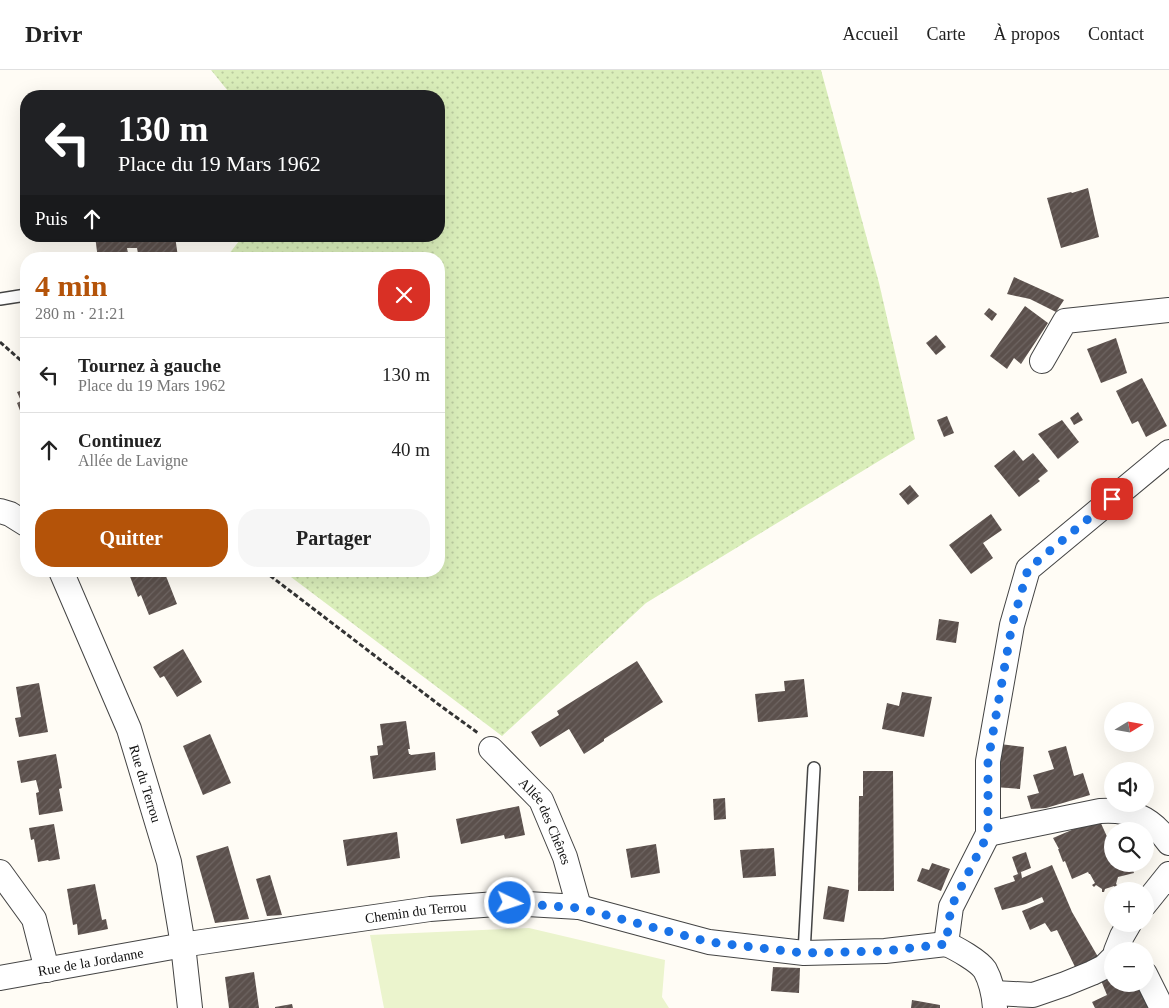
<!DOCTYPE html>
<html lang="fr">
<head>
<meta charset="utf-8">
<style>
  :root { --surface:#fff; --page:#f6f6f6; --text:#222; --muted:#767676; --line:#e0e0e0; --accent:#b45309 }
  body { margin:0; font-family:"Times New Roman",serif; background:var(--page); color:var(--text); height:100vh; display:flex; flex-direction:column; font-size:19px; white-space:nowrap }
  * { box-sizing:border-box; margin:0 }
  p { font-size:16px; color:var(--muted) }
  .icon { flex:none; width:28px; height:28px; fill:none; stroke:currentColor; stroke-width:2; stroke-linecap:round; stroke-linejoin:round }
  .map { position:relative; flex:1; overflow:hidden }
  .drawer { position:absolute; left:20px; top:182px; width:425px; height:325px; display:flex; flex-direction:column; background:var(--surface); border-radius:20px; box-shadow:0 5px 20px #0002 }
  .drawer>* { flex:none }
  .guide { position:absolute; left:20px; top:20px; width:425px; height:152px; border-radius:20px; box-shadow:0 5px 20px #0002; background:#202124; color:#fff; overflow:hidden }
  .needle { width:32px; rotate:79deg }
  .fabs { position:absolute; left:1104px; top:632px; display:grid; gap:10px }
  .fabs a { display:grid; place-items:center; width:50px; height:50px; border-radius:50%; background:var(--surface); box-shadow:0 5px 20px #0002; font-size:25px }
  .pin { position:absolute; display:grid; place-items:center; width:42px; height:42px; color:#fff; margin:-21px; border-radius:10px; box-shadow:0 2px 8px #0006 }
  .me { position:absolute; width:55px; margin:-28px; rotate:94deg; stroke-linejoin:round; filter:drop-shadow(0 0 4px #0008) }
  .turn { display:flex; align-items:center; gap:18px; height:105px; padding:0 15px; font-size:22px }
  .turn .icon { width:65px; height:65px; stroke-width:2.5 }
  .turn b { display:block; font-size:35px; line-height:42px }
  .then { display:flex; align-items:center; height:48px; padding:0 15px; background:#0003; gap:10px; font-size:19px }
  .round { display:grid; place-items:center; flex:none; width:52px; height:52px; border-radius:20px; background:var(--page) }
  .head { display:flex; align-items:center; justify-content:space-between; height:85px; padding:0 15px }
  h1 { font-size:30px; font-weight:800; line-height:38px; color:var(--accent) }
  .cta { display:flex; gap:10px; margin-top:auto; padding:10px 15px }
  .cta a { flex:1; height:58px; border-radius:20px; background:var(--accent); color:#fff; font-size:20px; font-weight:800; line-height:58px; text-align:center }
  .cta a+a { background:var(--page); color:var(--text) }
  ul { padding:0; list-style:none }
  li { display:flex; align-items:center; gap:15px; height:75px; padding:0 15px; border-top:1px solid var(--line) }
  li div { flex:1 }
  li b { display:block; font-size:19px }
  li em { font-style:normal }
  header { display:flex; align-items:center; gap:30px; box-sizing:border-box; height:70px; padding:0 25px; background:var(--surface); border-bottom:1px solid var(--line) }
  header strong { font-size:24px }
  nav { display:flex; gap:28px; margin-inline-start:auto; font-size:18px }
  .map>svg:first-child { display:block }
  .grass { fill:url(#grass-dots) }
  .pitch { fill:#ebf4cd }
  .building { fill:url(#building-hatch) }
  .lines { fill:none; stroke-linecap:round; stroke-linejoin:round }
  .service-casing { stroke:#444; stroke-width:14 }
  .minor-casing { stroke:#444; stroke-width:26 }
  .path { stroke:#333; stroke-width:3; stroke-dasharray:5 2.5; stroke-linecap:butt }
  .service { stroke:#fff; stroke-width:11 }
  .minor { stroke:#fff; stroke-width:24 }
  .route { stroke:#1a73e8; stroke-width:9; stroke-dasharray:0 16.2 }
  .labels { text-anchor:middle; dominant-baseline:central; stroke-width:5; stroke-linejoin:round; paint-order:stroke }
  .street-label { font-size:14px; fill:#111; stroke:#fff }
</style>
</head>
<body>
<header>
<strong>Drivr</strong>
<nav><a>Accueil</a><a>Carte</a><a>À propos</a><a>Contact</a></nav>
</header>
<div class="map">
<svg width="1169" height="938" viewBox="0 0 1169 938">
  <defs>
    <pattern id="grass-dots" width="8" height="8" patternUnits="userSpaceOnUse" patternTransform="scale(1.25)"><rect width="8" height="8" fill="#daeeba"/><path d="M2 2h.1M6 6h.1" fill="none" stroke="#bacb9f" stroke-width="1.8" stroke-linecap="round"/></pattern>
    <pattern id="building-hatch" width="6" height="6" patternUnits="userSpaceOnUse" patternTransform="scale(1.25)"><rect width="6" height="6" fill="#5b504c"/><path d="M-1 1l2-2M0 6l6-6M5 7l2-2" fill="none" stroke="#6e6562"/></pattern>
  </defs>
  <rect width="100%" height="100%" fill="#fffcf5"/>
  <polygon class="grass" points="211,0 821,0 879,213 915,369 646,533 502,666 283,501 439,501 439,189 225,189 243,166 439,166 439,26 232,26"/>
  <polygon class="pitch" points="529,858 665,890 662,927 669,938 384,938 370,865"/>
  <g class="building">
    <polygon points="1088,118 1099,167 1061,178 1047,128 1071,122 1072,123"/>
    <polygon points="95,166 175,166 178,187 161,189 139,189 137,178 127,178 129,188 98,189"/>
    <polygon points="1014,207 1047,222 1064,230 1056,242 1030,229 1007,224"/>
    <polygon points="1025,236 1048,253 1021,294 1014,288 1007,299 990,286"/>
    <polygon points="989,238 997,244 992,251 984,244"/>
    <polygon points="936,265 946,277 936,285 926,273"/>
    <polygon points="1116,268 1127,303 1101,313 1087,279"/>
    <polygon points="1142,308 1167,356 1146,367 1138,351 1132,354 1116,321"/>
    <polygon points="26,319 26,356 17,333 21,331 17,322"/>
    <polygon points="1078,342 1083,350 1074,355 1070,348"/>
    <polygon points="947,346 954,363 944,367 937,350"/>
    <polygon points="1062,350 1079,372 1058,389 1038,364"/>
    <polygon points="1014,380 1023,391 1033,383 1048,401 1038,409 1040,411 1019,427 994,396"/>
    <polygon points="910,415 919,426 908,435 899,424"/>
    <polygon points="991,444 1002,460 983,473 993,488 971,504 949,475"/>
    <polygon points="135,501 164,501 177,534 149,545 141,525 138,527 129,504"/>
    <polygon points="939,549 959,552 956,573 936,570"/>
    <polygon points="183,579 202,612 177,627 164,606 160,608 153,597"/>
    <polygon points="637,591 663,632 604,669 604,671 584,684 569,659 540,677 531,662 559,645 557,641"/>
    <polygon points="804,609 808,647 758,652 755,624 785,621 784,611"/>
    <polygon points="39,613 48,662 19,667 15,648 21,647 16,617"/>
    <polygon points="902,622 932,627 924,667 882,659 887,633 899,636"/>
    <polygon points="406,651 410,679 408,679 409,684 410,684 411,685 435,682 436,700 373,709 370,686 378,685 377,676 383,675 380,654"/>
    <polygon points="210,664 231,713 203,725 183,676"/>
    <polygon points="1000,674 1024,677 1020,719 995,717"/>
    <polygon points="1066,676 1074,706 1083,703 1090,725 1046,738 1031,739 1027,726 1039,723 1033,705 1054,699 1048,681"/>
    <polygon points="56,684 62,718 59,719 63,741 39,745 36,723 39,722 36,710 21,713 17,691"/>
    <polygon points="863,701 893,701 894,821 858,821 859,726 863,726"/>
    <polygon points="725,728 726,749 714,750 713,729"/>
    <polygon points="519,736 525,765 505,769 504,765 461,774 456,749"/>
    <polygon points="1099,749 1109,771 1112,769 1112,794 1131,794 1134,803 1118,807 1116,814 1118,816 1116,818 1114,816 1105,819 1104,822 1102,822 1102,819 1096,815 1094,817 1092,815 1095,813 1090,804 1089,804 1088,802 1072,809 1065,791 1063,792 1058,779 1059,779 1053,768 1081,756 1083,757 1089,755"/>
    <polygon points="54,754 60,789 49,791 48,790 38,792 34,769 31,770 29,758"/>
    <polygon points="397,762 400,788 347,796 343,770"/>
    <polygon points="656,774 660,803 631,808 626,779"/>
    <polygon points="228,776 249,849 215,853 196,786"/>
    <polygon points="774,778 776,806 743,808 740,780"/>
    <polygon points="1026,782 1031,798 1021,802 1022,808 1052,795 1072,842 1101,892 1078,903 1057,860 1051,862 1045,853 1030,860 1022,841 1044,832 1042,827 1026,834 1002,840 994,818 1015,811 1013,806 1018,804 1012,787"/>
    <polygon points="932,793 950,799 941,821 917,811 922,798 929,800"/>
    <polygon points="270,805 282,845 267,846 256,809"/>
    <polygon points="95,814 102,850 106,849 108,859 78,865 77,854 73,855 67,819"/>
    <polygon points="828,816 849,820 844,852 823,849"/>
    <polygon points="773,897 800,898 799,923 771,921"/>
    <polygon points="254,902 259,938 229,938 225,907"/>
    <polygon points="1112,903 1112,914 1140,914 1144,927 1148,938 1095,938 1092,932 1107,925 1100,908"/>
    <polygon points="912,930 940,935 940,938 911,938"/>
    <polygon points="292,934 293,938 275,938 275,937"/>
  </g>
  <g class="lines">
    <g class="service-casing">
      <g id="service">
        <polyline points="0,229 26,225"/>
        <polyline points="804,883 814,698"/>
      </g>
    </g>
    <g class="minor-casing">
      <g id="minor">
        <polyline points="1042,291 1065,251 1169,240"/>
        <polyline points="0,441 10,444 26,454"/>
        <path id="s1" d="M61 501 129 659 169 792 183 875 190 938"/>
        <path id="s2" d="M491 679 541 730 565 787 579 837"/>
        <path d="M988 764 1100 741C1130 739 1151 747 1169 773"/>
        <polyline points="0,802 34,849 47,900"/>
        <polyline points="1145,834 1169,804"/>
        <polyline points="946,874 951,837 988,764 988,691 1012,555 1028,499 1169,382"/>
        <path d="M946 874C956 878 979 891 985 900 991 911 994 925 995 938"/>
        <polyline points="1116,881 1122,866 1129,854"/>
        <polyline points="1145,904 1162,938"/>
        <path id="s3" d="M0 908 195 873 430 839 510 833 579 837 709 872 804 883 885 881 946 874"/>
        <polyline points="994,923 1033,925 1065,914 1092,903 1104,897 1112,889"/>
      </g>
    </g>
    <g class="path">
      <polyline points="0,272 26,295"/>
      <polyline points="264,501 438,634 478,663"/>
    </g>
    <use href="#service" class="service"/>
    <use href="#minor" class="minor"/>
  </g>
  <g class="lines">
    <polyline class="route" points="510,833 579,838 709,872 804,883 885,881 946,874 951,837 988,764 988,691 1012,555 1028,499 1112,429"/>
  </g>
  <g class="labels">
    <g class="street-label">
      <text stroke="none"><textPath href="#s1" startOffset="229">Rue du Terrou</textPath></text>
      <text stroke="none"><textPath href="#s2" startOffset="92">Allée des Chênes</textPath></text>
      <text stroke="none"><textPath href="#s3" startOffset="421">Chemin du Terrou</textPath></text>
      <text stroke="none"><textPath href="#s3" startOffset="92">Rue de la Jordanne</textPath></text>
    </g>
  </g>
</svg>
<div class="fabs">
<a><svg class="needle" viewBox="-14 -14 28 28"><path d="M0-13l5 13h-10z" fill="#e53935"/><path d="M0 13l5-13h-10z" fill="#767676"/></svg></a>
<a><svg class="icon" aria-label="sound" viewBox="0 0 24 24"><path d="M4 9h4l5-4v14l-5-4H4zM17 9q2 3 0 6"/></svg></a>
<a><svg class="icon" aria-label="search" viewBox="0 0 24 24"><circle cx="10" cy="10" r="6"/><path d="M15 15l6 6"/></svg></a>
<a>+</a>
<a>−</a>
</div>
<div class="pin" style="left:1112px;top:429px;background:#d93025"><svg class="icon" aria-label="arrive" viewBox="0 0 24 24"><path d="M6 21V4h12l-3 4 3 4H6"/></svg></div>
<svg class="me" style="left:510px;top:833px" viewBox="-20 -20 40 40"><circle r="17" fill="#1a73e8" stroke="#fff" stroke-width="3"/><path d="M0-11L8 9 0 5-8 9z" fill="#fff"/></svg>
<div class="guide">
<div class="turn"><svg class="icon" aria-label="left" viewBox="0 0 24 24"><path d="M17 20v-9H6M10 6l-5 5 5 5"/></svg><div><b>130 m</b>Place du 19 Mars 1962</div></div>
<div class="then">Puis<svg class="icon" aria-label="ahead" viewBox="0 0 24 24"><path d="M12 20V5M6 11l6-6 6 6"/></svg></div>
</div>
<section class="drawer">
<div class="head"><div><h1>4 min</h1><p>280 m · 21:21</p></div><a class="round" style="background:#d93025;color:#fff"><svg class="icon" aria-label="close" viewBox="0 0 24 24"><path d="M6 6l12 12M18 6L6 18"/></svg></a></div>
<ul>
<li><svg class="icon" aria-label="left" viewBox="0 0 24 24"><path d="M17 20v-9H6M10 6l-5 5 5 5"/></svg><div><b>Tournez à gauche</b><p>Place du 19 Mars 1962</p></div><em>130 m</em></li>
<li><svg class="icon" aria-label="ahead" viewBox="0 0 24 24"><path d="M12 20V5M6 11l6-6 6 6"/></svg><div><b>Continuez</b><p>Allée de Lavigne</p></div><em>40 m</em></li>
</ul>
<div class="cta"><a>Quitter</a><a>Partager</a></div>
</section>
</div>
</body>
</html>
